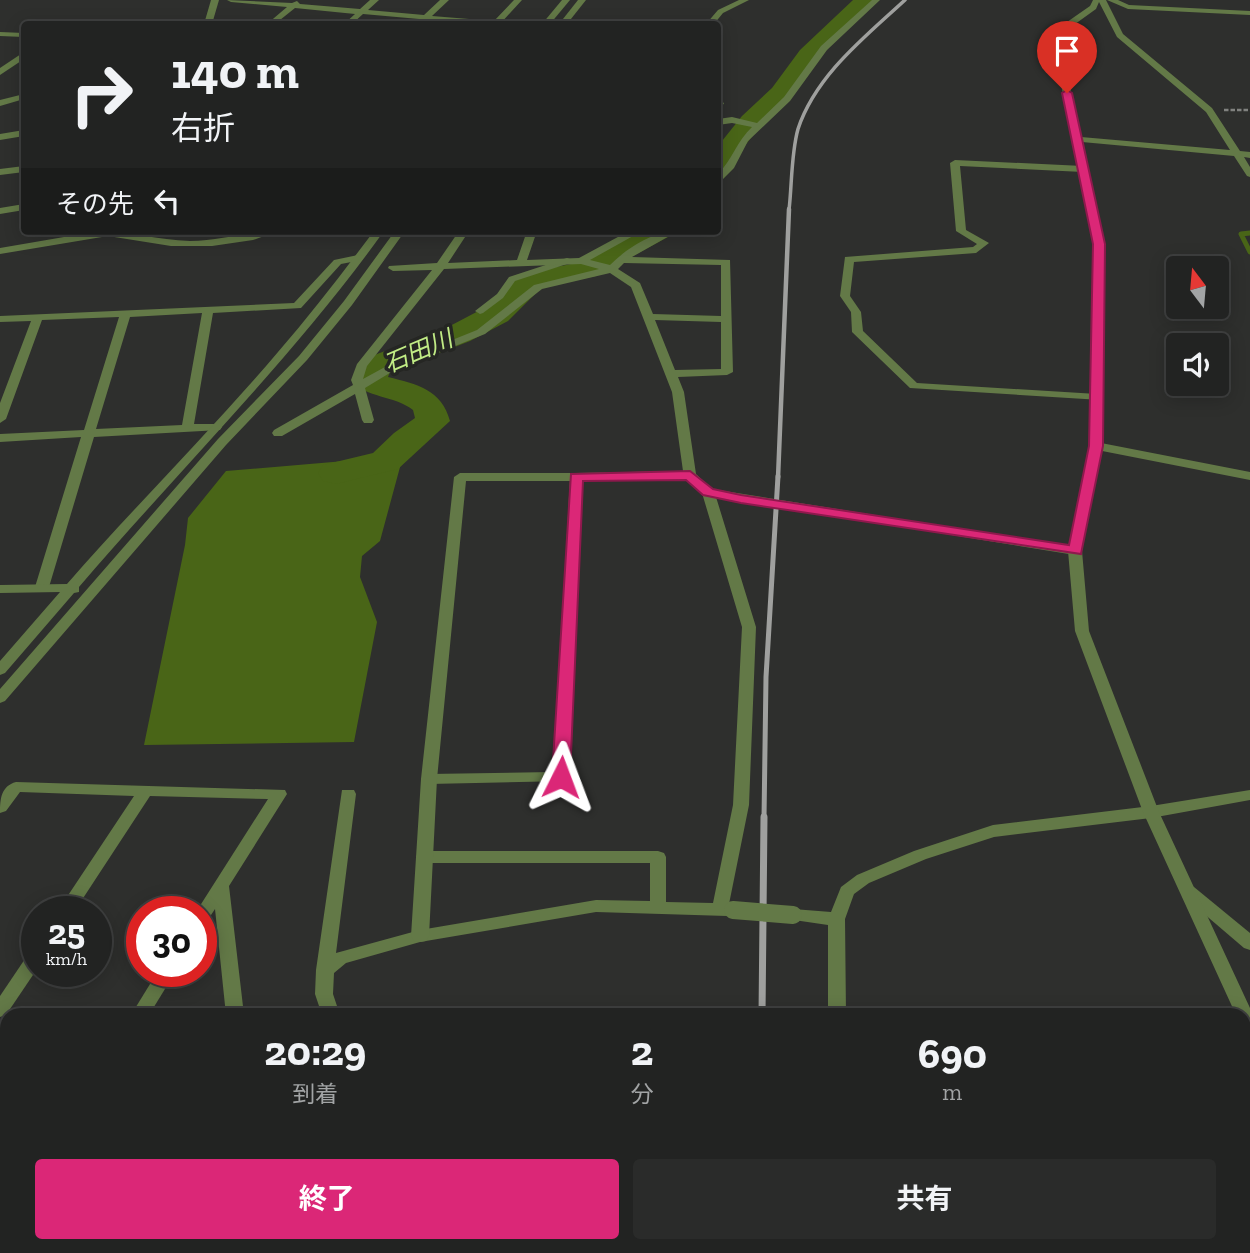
<!DOCTYPE html>
<html lang="ja">
<head>
<meta charset="utf-8">
<style>
  :root { --surface:#222322; --page:#2a2b2a; --text:#f1f3f6; --muted:#a2a4a5; --line:#3f4040; --accent:#db2777 }
  body { margin:0; font-family:"Zilla Slab","Noto Sans JP",serif; background:var(--page); color:var(--text); height:100vh; display:flex; flex-direction:column; font-size:26px; white-space:nowrap }
  * { box-sizing:border-box; margin:0 }
  p { font-size:23px; color:var(--muted) }
  .icon { flex:none; width:38px; height:38px; fill:none; stroke:currentColor; stroke-width:2; stroke-linecap:round; stroke-linejoin:round }
  .map { position:relative; flex:1; overflow:hidden }
  .side { position:absolute; left:0px; top:1008px; width:1251px; height:245px; display:flex; flex-direction:column; background:var(--surface); border-radius:21px 21px 0 0; box-shadow:0 4px 18px #0003,0 0 0 2px var(--line) }
  .side>* { flex:none }
  .hud { position:absolute; left:21px; top:21px; width:700px; height:214px; border-radius:7px; box-shadow:0 4px 18px #0003,0 0 0 2px var(--line); background:#222322; color:var(--text); overflow:hidden }
  .needle { width:46px; rotate:344deg }
  .buttons { position:absolute; left:1166px; top:256px; display:grid; gap:14px }
  .buttons a { display:grid; place-items:center; width:63px; height:63px; border-radius:7px; background:var(--surface); box-shadow:0 4px 18px #0003,0 0 0 2px var(--line); font-size:35px }
  .speed { position:absolute; left:21px; top:896px; display:flex; gap:14px; font-size:35px; font-weight:700; text-align:center }
  .speed>* { display:grid; place-content:center; width:91px; height:91px; border-radius:50%; background:var(--surface); box-shadow:0 4px 18px #0003,0 0 0 2px var(--line); line-height:1 }
  .speed small { font-size:18px; font-weight:400 }
  .speed .limit { border:10px solid #d22; background:#fff; color:#111 }
  .pin { position:absolute; display:grid; place-items:center; width:60px; height:60px; color:#fff; margin:-72px -30px; border-radius:50% 50% 50% 0; rotate:-45deg; box-shadow:0 0 7px #0007 }
  .pin .icon { rotate:45deg }
  .me { position:absolute; width:77px; margin:-38px; rotate:3deg; stroke-linejoin:round; filter:drop-shadow(0 0 5px #0008) }
  .turn { display:flex; align-items:center; gap:24px; height:147px; padding:0 35px; font-size:32px }
  .turn .icon { width:91px; height:91px; stroke-width:2.5 }
  .turn b { display:block; font-size:49px; line-height:60px }
  .then { display:flex; align-items:center; height:66px; padding:0 35px; background:#0003; gap:14px; font-size:26px }
  .eta { display:flex; justify-content:space-evenly; align-items:center; height:119px; text-align:center }
  .eta b { font-size:42px; font-weight:700; line-height:49px }
  .button { display:flex; gap:14px; margin-top:auto; padding:14px 35px }
  .button a { flex:1; height:80px; border-radius:7px; background:var(--accent); color:#fff; font-size:28px; font-weight:700; line-height:80px; text-align:center }
  .button a+a { background:var(--page); color:var(--text) }
  .map>svg:first-child { display:block }
  .built { fill:#343830 }
  .water { fill:#496517 }
  .lines { fill:none; stroke-linecap:round; stroke-linejoin:round }
  .stream { stroke:#496517; stroke-width:5 }
  .river { fill:#496517; fill-rule:evenodd }
  .path { stroke:#818280; stroke-width:2.5; stroke-dasharray:4.5 2; stroke-linecap:butt }
  .service { fill:#637947; fill-rule:evenodd }
  .minor { fill:#637947; fill-rule:evenodd }
  .tertiary { fill:#637947; fill-rule:evenodd }
  .rail-far3 { stroke:#9fa09e; stroke-width:3.5 }
  .rail-far2 { stroke:#9fa09e; stroke-width:4.5 }
  .rail-far1 { stroke:#9fa09e; stroke-width:5 }
  .rail { stroke:#9fa09e; stroke-width:7 }
  .minor-bridge { stroke:#637947; stroke-width:18 }
  .route { fill:#db2777; stroke:#8e194d; stroke-width:2 }
  .labels { text-anchor:middle; dominant-baseline:central; stroke-width:7; stroke-linejoin:round; paint-order:stroke }
  .water-label { font-size:24px; font-style:italic; fill:#c1ec85; stroke:#252623 }
</style>
</head>
<body>
<div class="map">
<svg width="1250" height="1253" viewBox="0 0 1250 1253">
  <rect width="100%" height="100%" fill="#2e2f2d"/>
  <polygon class="built" points="7,1242 7,1246 523,1246 534,1253 0,1253 0,1249"/>
  <polygon class="water" points="403,456 380,541 362,556 360,577 377,622 354,742 144,745 185,545 188,518 226,471"/>
  <g class="lines">
    <polyline class="stream" points="1250,233 1241,234 1250,252"/>
    <g class="river">
      <polygon points="853,0 877,0 816,60 790,98 760,126 727,169 718,171 718,146 742,116 772,88 800,50"/>
      <path d="M636 231H672L668 237 596 276 542 287 508 321 470 341 390 372 388 377C417 384 442 390 450 421L398 469 336 484 323 481 318 473 323 465 373 453 394 433 415 418 413 410C396 396 364 397 353 382L364 359 448 327 486 307 521 274 576 263Z"/>
    </g>
    <polyline class="path" points="1224,110 1250,110"/>
    <polygon class="service" points="567,258 570,259 570,263 515,281 503,298 483,313 480,314 475,311 497,294 509,277"/>
    <g class="minor">
      <polygon points="211,0 219,0 212,24 204,24"/>
      <polygon points="227,0 292,3 297,1 300,4 360,9 370,0 379,0 368,10 424,15 440,0 449,0 432,16 494,21 514,0 522,0 500,24 427,20 423,22 419,19 363,14 352,24 344,24 355,14 295,8 275,24 267,24 287,7 231,2"/>
      <polygon points="739,0 749,0 723,13 714,24 706,24 718,10"/>
      <path d="M872 0H880L827 50 790 101 748 141 734 168 721 181 718 182V174C732 160 737 141 752 127L732 123 718 125V119L732 117 757 123 784 97 821 46Z"/>
      <polygon points="1107,0 1118,0 1129,5 1250,11 1250,15 1128,9"/>
      <polygon points="21,54 24,54 24,59 0,75 0,68"/>
      <polygon points="24,94 24,99 0,106 0,100"/>
      <polygon points="718,101 723,102 724,104 718,106"/>
      <polygon points="24,130 24,136 0,140 0,134"/>
      <polygon points="955,160 1083,166 1088,169 1083,172 960,166 966,230 989,243 976,253 854,262 850,296 861,312 863,331 917,383 1097,394 1103,398 1101,400 910,388 852,332 851,312 840,296 845,257 973,247 977,244 956,231 950,163"/>
      <polygon points="24,166 24,172 0,175 0,169"/>
      <polygon points="24,204 24,210 0,214 0,208"/>
      <path d="M99 231C129 231 158 240 190 241 220 241 249 231 278 231L253 240 212 246H171L108 236 0 254V248Z"/>
      <path d="M459 231H469L448 263 517 260 527 231H537L527 260 579 258 629 231H642L590 260 610 265C627 248 653 231 678 231L632 257 730 260 733 372 727 375 678 377 684 392 696 474 712 489 1075 547 1082 551 1075 555 716 497 756 627 749 805 729 904 735 910 733 914 727 916 596 912 420 942 346 963 334 973 333 994 340 1015H322L315 994 316 970 342 790H354L356 794 336 953 420 930 596 900 650 901V863H424L418 861 416 857 418 853 424 851H658L664 853 666 857V902L713 903 733 805 742 627 702 493 687 479 582 481 569 777 566 781 429 784 424 783 421 779 424 775 429 774 554 772 570 477 576 473 683 471 672 392 631 287 610 273 542 289 485 334 393 371 365 388 374 420 372 423H364L362 420 355 394 282 436H274L272 433 274 430 353 385 351 380 357 364 432 270 393 271 388 268 389 266 437 263ZM624 263 721 265V316L653 314 640 283 618 269ZM581 264 599 269 534 285 477 330 385 367 363 379 367 366 444 269ZM655 320 721 322V369L675 370Z"/>
      <path d="M358 255 363 258 362 260 341 264 301 308 213 313 194 424H220L222 427 220 430 94 437 49 587 42 591 37 590 35 587 81 437 0 442V434L84 430 119 317 42 320 6 419 0 423V403L31 321 0 322V316L294 303 334 260ZM202 313 182 425 96 429 130 317Z"/>
      <polygon points="1096,442 1250,472 1250,480 1092,449 1090,446 1092,443"/>
      <path d="M16 782 285 790 287 794 229 886 244 1015H226L215 909 207 921 201 923V912H196L268 799 150 796 74 912H57L134 796 20 792 6 811 0 813C0 799 1 786 16 782Z"/>
      <polygon points="1250,790 1250,800 1151,818 994,837 926,859 869,883 854,894 845,919 846,1015 828,1015 828,925 787,919 785,915 787,911 793,909 831,912 841,887 857,875 914,851 993,825 1151,806"/>
      <polygon points="1188,885 1194,887 1250,933 1250,950 1244,948 1182,895 1180,891 1182,887"/>
      <polygon points="37,948 37,969 6,1015 0,1017 0,996 31,950"/>
      <polygon points="158,971 176,971 149,1015 131,1015"/>
      <rect x="828" y="1246" width="20" height="7"/>
    </g>
    <g class="tertiary">
      <polygon points="562,0 570,0 550,24 542,24"/>
      <polygon points="578,0 586,0 567,24 559,24"/>
      <path d="M1093 0H1106L1123 34 1212 108 1240 151 1250 152V158L1244 157 1250 167V177L1247 176 1234 156 1082 142 1104 244 1102 446 1082 551 1089 631 1159 812 1250 1008V1034L1244 1032V1015H1236L1143 812 1075 631 1068 551 1090 446 1094 244 1053 46 1057 29 1090 6ZM1099 2 1117 37 1206 112 1230 150 1081 137 1061 46 1064 32 1096 9Z"/>
      <polygon points="0,32 24,33 24,37 0,36"/>
      <path d="M374 231H384C293 358 181 468 79 587V592L74 593 5 673 0 675V661L60 592 0 593V585L67 584C135 506 210 432 278 352 312 313 343 272 374 231Z"/>
      <polygon points="395,231 405,231 352,305 307,360 226,445 5,701 0,703 0,689 218,439 299,356 344,301"/>
      <polygon points="460,473 576,473 582,477 576,481 466,481 437,779 429,936 426,941 420,942 414,941 411,936 421,779 454,477"/>
      <rect x="0" y="1147" width="7" height="16"/>
      <polygon points="556,1246 582,1246 586,1253 560,1253"/>
    </g>
    <path class="rail-far3" d="M789 210C792 185 791 154 798 129 816 75 865 37 905 0"/>
    <polyline class="rail-far2" points="778,478 789,209"/>
    <polyline class="rail-far1" points="764,819 766,677 778,476"/>
    <g class="rail">
      <polyline points="762,1015 764,817"/>
      <polyline points="756,1246 756,1253"/>
    </g>
    <polyline class="minor-bridge" points="733,910 793,915"/>
  </g>
  <polygon class="route" points="1067,90 1072,93 1105,244 1103,446 1081,554 741,503 703,495 686,480 583,481 570,777 561,783 555,781 552,777 571,474 690,471 713,489 741,495 1069,545 1089,446 1093,244 1062,93"/>
  <g class="labels">
    <g class="water-label">
      <text transform="translate(418 351) rotate(-23)">石田川</text>
    </g>
  </g>
</svg>
<div class="buttons">
<a><svg class="needle" viewBox="-14 -14 28 28"><path d="M0-13l5 13h-10z" fill="#e53935"/><path d="M0 13l5-13h-10z" fill="#a2a4a5"/></svg></a>
<a><svg class="icon" aria-label="sound" viewBox="0 0 24 24"><path d="M4 9h4l5-4v14l-5-4H4zM17 9q2 3 0 6"/></svg></a>
</div>
<div class="speed"><div>25<small>km/h</small></div><div class="limit">30</div></div>
<div class="pin" style="left:1067px;top:93px;background:#d93025"><svg class="icon" aria-label="arrive" viewBox="0 0 24 24"><path d="M6 21V4h12l-3 4 3 4H6"/></svg></div>
<svg class="me" style="left:561px;top:777px" viewBox="-20 -20 40 40"><path d="M0-17L14 15 0 8-14 15z" fill="#db2777" stroke="#fff" stroke-width="4"/></svg>
<div class="hud">
<div class="turn"><svg class="icon" aria-label="right" viewBox="0 0 24 24"><path d="M7 20v-9h11M14 6l5 5-5 5"/></svg><div><b>140 m</b>右折</div></div>
<div class="then">その先<svg class="icon" aria-label="left" viewBox="0 0 24 24"><path d="M17 20v-9H6M10 6l-5 5 5 5"/></svg></div>
</div>
<section class="side">
<div class="eta">
<div><b>20:29</b><p>到着</p></div>
<div><b>2</b><p>分</p></div>
<div><b>690</b><p>m</p></div>
</div>
<div class="button"><a>終了</a><a>共有</a></div>
</section>
</div>
</body>
</html>
